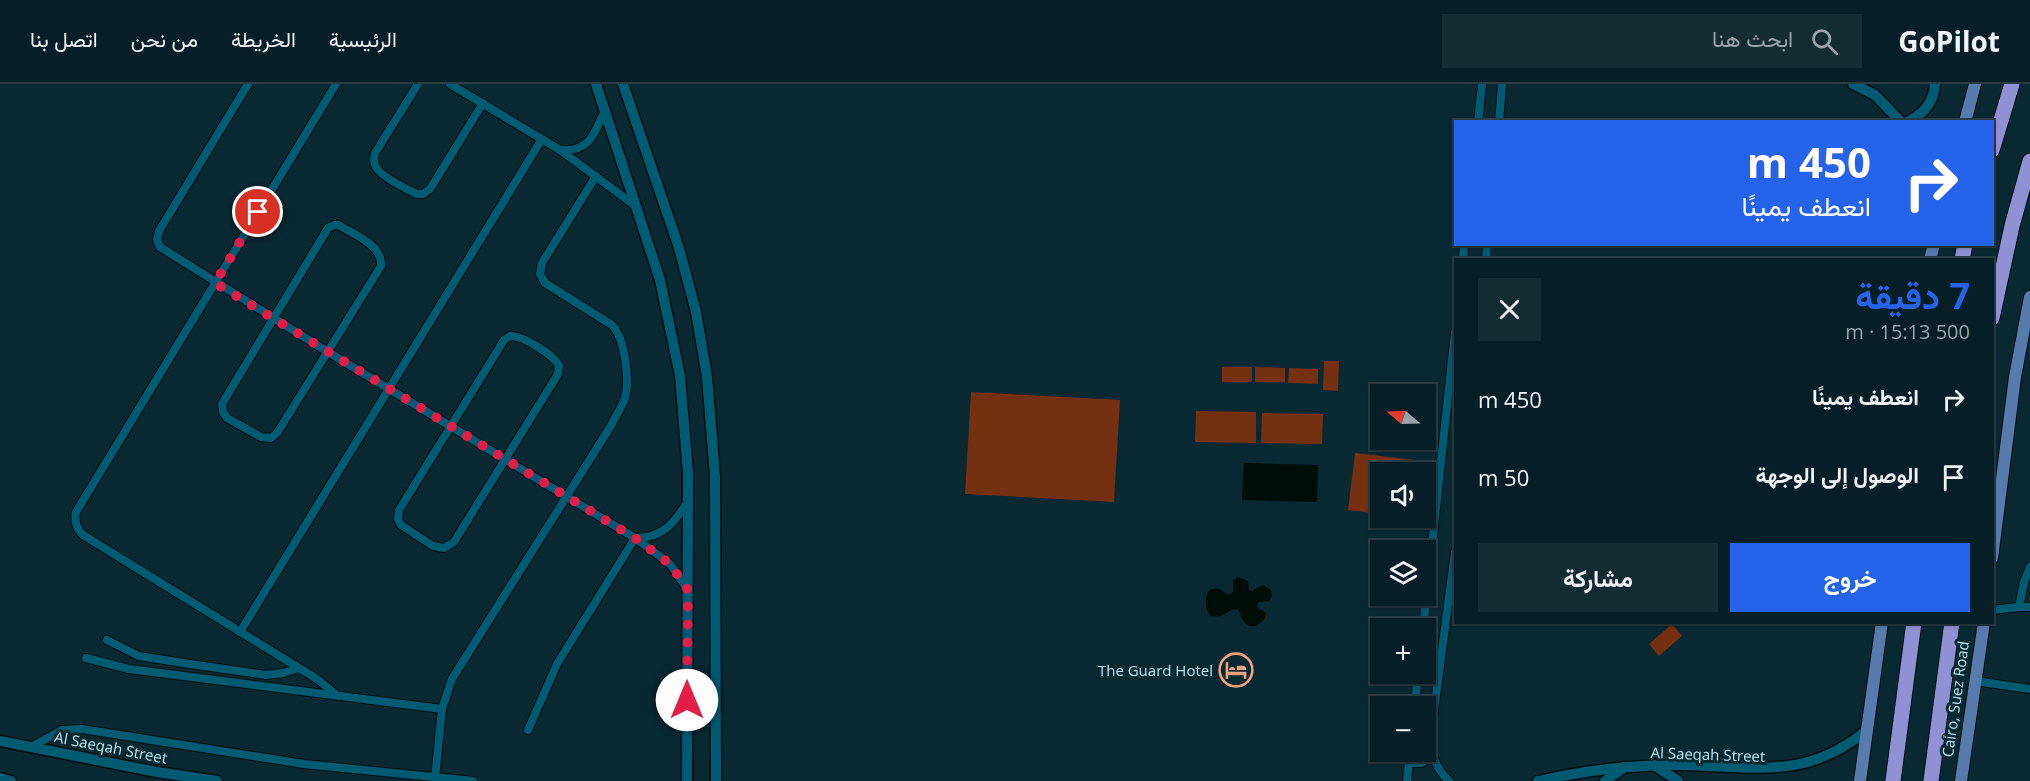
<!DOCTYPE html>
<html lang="ar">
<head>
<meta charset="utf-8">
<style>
  :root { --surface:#061e26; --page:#142b32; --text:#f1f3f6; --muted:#98a2a7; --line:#273c43; --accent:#2563eb }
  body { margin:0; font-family:"Open Sans",Vazirmatn,sans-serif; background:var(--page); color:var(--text); direction:rtl; height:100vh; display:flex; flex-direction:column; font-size:22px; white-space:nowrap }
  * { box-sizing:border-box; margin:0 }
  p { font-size:20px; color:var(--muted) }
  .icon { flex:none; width:33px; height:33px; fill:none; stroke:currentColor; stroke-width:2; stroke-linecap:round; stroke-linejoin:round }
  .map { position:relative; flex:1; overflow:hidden; direction:ltr }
  .sheet { position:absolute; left:1454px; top:174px; width:540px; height:366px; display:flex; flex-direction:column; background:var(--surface); border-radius:0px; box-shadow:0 2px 4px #0004,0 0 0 2px var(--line); direction:rtl }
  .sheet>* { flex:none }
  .banner { position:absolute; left:1454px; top:36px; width:540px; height:126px; border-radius:0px; box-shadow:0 2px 4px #0004,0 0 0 2px var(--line); direction:rtl; background:#2563eb; color:#fff; overflow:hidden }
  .needle { width:39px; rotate:289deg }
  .fabs { position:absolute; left:1370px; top:300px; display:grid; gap:12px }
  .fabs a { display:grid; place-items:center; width:66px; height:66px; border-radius:0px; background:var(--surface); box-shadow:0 2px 4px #0004,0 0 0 2px var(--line); font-size:30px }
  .pin { position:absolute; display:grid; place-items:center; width:51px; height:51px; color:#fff; margin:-26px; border:3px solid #fff; border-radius:50%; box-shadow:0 2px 6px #0007 }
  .me { position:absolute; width:66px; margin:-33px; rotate:0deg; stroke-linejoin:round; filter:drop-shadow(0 0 4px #0008) }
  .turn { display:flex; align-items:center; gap:21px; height:126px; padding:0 24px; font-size:27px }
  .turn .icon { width:78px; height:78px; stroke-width:2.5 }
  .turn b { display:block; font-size:42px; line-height:51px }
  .round { display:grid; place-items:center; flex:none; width:63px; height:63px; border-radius:0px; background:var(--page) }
  .summary { display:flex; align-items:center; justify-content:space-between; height:102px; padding:0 24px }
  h1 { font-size:36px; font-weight:700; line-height:45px; color:var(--accent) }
  .button { display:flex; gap:12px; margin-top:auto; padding:12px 24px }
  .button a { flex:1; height:69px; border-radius:0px; background:var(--accent); color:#fff; font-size:24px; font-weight:700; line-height:69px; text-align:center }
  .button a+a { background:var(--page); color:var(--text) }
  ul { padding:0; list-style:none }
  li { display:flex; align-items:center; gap:18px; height:78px; padding:0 24px }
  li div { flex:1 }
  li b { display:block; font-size:22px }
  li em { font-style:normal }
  header { display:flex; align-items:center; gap:36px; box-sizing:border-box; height:84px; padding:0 30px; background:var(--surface); border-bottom:2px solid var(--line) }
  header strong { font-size:28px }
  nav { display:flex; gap:33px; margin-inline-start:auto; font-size:21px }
  .search { width:420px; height:54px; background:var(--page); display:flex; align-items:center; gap:15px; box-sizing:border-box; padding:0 21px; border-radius:0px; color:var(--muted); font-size:22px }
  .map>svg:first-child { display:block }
  .green { fill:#743010 }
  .water { fill:#000d06 }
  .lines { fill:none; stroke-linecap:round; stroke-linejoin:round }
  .minor-casing { stroke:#040f14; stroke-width:10 }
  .tertiary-casing { stroke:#040f14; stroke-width:13 }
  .primary-casing { stroke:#040f14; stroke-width:14 }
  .motorway-casing { stroke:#040f14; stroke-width:17 }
  .minor { stroke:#005b72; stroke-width:8 }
  .tertiary { stroke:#005b72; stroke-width:10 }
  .primary { stroke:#567bad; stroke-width:12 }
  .motorway { stroke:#9091d4; stroke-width:15 }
  .route { stroke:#e11d48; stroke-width:10; stroke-dasharray:0 18 }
  .labels { text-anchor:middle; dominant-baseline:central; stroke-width:6; stroke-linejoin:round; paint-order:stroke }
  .poi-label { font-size:15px; fill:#bae6f6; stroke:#082832; text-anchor:end }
  .street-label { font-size:15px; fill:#bae6f6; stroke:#082832 }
</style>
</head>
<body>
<header>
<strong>GoPilot</strong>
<div class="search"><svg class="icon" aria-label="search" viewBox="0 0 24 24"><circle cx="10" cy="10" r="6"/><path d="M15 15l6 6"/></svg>ابحث هنا</div>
<nav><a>الرئيسية</a><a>الخريطة</a><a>من نحن</a><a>اتصل بنا</a></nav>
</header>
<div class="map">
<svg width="2030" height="697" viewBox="0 0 2030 697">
  <rect width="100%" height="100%" fill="#082832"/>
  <g class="green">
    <polygon points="1324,277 1339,277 1338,307 1323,306"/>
    <rect x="1222" y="283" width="30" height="15"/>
    <polygon points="1255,283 1285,284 1285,298 1255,298"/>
    <polygon points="1289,284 1318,285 1318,300 1288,299"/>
    <polygon points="971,308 1120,316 1114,418 965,410"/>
    <polygon points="1196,327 1256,328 1256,359 1195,358"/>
    <polygon points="1262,329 1323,330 1322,360 1261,359"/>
    <polygon points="1355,369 1432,378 1425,432 1425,388 1380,388 1380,430 1348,426"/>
    <polygon points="1672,540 1682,552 1659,572 1649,560"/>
  </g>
  <g class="water">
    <polygon points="1244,379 1318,381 1317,418 1242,416"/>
    <path d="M1237 493 1248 497 1249 506 1252 507 1263 501 1271 506 1272 512 1269 517 1258 518 1257 523 1266 529 1264 536 1256 542C1243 543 1243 536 1239 526 1227 522 1227 536 1210 532 1204 523 1203 501 1219 505 1222 506 1225 509 1228 511L1233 508V497Z"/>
  </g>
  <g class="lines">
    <g class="minor-casing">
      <g id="minor">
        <polyline points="248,0 159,147 157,155 160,163 328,268 635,454 670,480 688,506"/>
        <path d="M336 0 76 428C74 437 76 444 83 451L317 595 338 612"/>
        <path d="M418 0 375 69C374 74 373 79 376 83 380 92 408 106 417 110H423L430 105 483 19"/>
        <polyline points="450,0 560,66 637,123"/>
        <polyline points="1478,38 1482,0"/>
        <polyline points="1499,38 1502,0"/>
        <path d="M560 66C591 68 594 49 605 26"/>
        <path d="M334 141H339C354 151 383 161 381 182L277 349 271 354 261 353 227 334 223 328 222 320 328 144Z"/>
        <polyline points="1463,176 1464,160"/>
        <polyline points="1486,176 1487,160"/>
        <path d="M510 252C522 251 554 271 559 282L558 290 454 458 444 464 433 462 401 441 398 435 399 426 504 256Z"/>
        <path d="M636 454C663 454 675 438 688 417"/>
        <polyline points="2019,523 2024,498 2030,483"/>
        <polyline points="1992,526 2019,523 2030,523"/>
        <polyline points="1423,544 1455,248"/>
        <polyline points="240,548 540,58"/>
        <polyline points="107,556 139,572 190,580 266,591 283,589 299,584"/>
        <polyline points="86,574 129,585 442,625"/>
        <polyline points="1975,597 2030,605"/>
        <polyline points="1415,622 1418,590"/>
        <polyline points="528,646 557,580 635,454"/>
        <polyline points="31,663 62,646 82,645 304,680 473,697"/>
        <polyline points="1409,679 1421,679 1432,673"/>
        <path d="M435 694 442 625 452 595 612 340C616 331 622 323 625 314 630 297 625 254 612 241L545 199 540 190 542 179 596 92"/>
        <polyline points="1407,697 1410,668"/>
        <path d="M1449 697C1434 683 1431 669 1431 649L1455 468"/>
      </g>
    </g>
    <g class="tertiary-casing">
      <g id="tertiary">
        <polyline points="596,0 660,196 680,292 688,389 687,697"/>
        <polyline points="623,0 679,164 696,228 707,293 715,392 716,697"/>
        <polyline points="1853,0 1875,11 1901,38"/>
        <path d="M1907 38C1924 30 1934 18 1935 0"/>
        <polyline points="0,657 157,688 217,697"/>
        <polyline points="1654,681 1678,697"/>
        <polyline points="0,694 11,697"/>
        <path d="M1538 697C1585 686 1633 681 1680 681 1754 682 1806 697 1867 646"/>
        <polyline points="1605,697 1625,683"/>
      </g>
    </g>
    <g class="primary-casing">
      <g id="primary">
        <polyline points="1965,38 1975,0"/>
        <polyline points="1930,176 1934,160"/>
        <polyline points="1992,474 2015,293 2030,213"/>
        <polyline points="1860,697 1882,538"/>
        <polyline points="1961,697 1984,538"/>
      </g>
    </g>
    <g class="motorway-casing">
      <g id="motorway">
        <polyline points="1992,66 2012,0"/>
        <polyline points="1962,176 1965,160"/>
        <polyline points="1992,234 2012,142 2030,77"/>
        <polyline points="1893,697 1914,538"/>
        <polyline points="1931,697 1952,538"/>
      </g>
    </g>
    <use href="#minor" class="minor"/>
    <use href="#tertiary" class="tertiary"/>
    <use href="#primary" class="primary"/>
    <use href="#motorway" class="motorway"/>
  </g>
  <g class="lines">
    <polyline class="route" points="258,128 215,199 635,454 670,480 688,506 687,616"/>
  </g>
  <defs>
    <g id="hotel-ring" transform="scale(1.725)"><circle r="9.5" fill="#082832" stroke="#f2a07f" stroke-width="1.5"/><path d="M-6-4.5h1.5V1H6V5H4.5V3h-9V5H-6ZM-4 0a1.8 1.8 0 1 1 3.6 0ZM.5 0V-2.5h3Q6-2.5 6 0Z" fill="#f2a07f"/></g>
  </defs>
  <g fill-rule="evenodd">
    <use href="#hotel-ring" x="1236" y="586"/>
  </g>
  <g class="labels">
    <g class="poi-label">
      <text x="1213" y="586">The Guard Hotel</text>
    </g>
    <g class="street-label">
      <text transform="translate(1955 615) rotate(-82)">Cairo, Suez Road</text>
      <text transform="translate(111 663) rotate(11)">Al Saeqah Street</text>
      <text transform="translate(1708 670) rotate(2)">Al Saeqah Street</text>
    </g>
  </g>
</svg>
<div class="fabs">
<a><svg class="needle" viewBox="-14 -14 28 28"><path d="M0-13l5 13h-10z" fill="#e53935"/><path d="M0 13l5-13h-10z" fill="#98a2a7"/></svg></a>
<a><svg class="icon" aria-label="sound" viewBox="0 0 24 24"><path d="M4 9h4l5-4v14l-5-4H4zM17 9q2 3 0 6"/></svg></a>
<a><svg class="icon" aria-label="layers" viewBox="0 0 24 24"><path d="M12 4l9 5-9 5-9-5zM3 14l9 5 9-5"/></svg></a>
<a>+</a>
<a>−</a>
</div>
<div class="pin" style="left:258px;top:128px;background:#d93025"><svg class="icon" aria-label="arrive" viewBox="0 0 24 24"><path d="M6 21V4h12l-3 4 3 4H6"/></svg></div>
<svg class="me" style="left:687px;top:616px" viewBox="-20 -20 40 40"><circle r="19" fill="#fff"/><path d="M0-13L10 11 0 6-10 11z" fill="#e11d48"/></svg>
<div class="banner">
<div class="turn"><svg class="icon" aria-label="right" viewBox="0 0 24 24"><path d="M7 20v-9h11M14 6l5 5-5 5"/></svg><div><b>450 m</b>انعطف يمينًا</div></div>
</div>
<section class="sheet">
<div class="summary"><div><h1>7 دقيقة</h1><p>500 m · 15:13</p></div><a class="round"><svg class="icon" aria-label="close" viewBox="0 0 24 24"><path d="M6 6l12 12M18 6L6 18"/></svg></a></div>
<ul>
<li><svg class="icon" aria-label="right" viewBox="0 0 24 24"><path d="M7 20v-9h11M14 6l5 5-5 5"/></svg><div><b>انعطف يمينًا</b></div><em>450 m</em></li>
<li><svg class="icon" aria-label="arrive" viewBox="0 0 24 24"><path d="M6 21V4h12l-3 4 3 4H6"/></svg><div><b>الوصول إلى الوجهة</b></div><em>50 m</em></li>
</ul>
<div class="button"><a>خروج</a><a>مشاركة</a></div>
</section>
</div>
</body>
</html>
